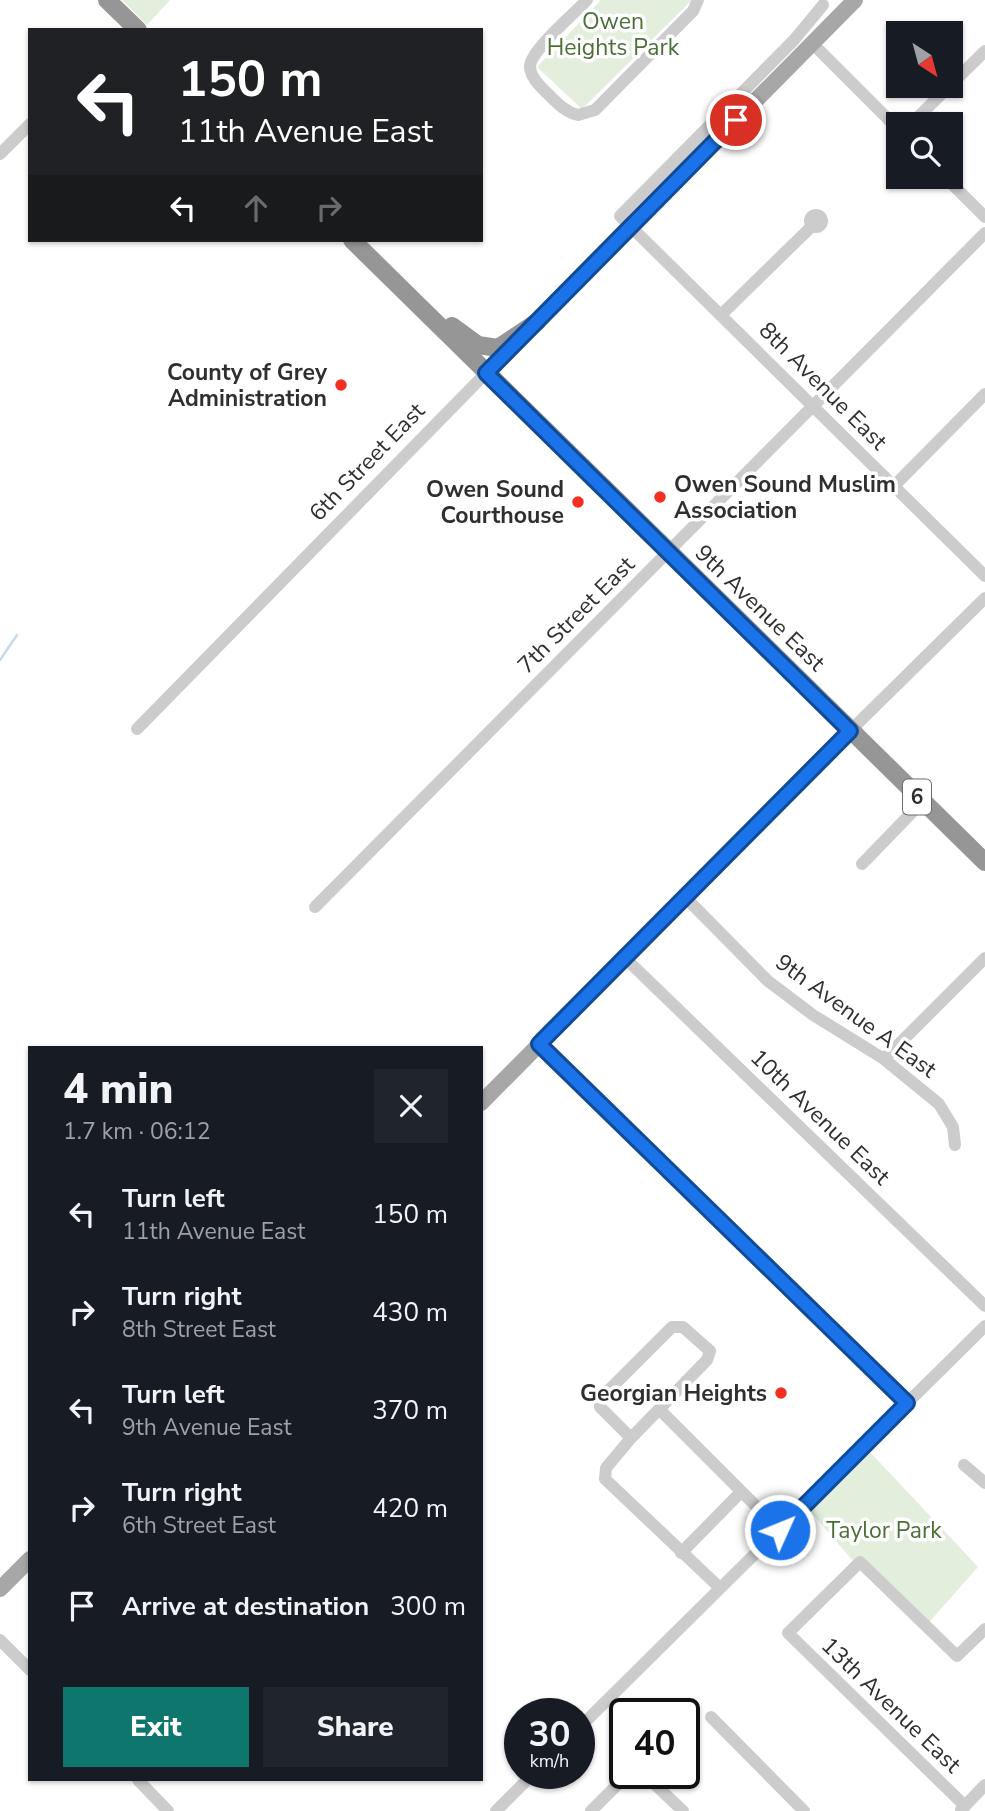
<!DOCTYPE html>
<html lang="en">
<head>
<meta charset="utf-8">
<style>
  :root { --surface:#171b24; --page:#20242c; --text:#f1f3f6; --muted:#9ea1a6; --accent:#0f766e }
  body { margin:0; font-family:"Nunito Sans",sans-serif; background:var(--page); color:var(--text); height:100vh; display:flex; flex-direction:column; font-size:26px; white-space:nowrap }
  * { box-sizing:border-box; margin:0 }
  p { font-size:23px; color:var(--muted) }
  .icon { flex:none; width:38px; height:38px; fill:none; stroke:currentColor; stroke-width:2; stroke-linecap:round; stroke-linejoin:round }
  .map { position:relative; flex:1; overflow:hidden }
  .details { position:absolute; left:28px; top:1046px; width:455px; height:735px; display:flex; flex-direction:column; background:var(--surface); border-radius:0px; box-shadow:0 2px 5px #0004 }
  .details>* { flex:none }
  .hud { position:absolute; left:28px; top:28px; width:455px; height:214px; border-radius:0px; box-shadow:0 2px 5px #0004; background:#202124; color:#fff; overflow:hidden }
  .needle { width:46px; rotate:144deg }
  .tools { position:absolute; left:886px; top:21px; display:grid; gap:14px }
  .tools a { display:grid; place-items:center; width:77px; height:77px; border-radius:0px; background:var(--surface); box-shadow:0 2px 5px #0004; font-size:35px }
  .speed { position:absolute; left:504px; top:1698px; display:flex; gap:14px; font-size:35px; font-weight:700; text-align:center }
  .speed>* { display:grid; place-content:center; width:91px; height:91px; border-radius:50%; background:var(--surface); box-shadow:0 2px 5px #0004; line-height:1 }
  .speed small { font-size:18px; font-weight:400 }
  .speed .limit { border:4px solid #111; border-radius:10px; background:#fff; color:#111 }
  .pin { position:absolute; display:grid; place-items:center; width:60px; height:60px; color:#fff; margin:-30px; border:4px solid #fff; border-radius:50%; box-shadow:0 2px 7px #0007 }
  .me { position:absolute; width:77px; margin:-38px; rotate:46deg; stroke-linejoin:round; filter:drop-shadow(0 0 5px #0008) }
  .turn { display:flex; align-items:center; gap:24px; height:147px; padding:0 35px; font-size:32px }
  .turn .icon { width:91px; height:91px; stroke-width:2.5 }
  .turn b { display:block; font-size:49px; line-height:60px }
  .lanes { display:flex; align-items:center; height:66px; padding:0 35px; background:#0003; justify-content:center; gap:35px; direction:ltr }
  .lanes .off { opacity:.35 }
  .round { display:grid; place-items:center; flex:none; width:74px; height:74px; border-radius:0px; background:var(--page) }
  .head { display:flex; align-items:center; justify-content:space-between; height:119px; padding:0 35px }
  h1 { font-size:42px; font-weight:800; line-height:52px }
  .action { display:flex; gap:14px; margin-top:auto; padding:14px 35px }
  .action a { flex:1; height:80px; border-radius:0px; background:var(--accent); color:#fff; font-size:28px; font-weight:800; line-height:80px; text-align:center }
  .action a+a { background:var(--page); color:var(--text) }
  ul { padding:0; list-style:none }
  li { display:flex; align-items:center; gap:21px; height:98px; padding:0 35px }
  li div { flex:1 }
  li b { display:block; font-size:26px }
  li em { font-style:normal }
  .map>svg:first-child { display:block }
  .green { fill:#e3eedc }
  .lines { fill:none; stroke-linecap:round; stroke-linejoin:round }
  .stream { stroke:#c6daef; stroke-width:2.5 }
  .minor { stroke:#ccc; stroke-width:12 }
  .major { stroke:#a7a7a7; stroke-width:16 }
  .highway { stroke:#969696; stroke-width:18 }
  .route-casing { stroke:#114b97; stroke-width:18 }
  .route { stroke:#1a73e8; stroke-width:12 }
  .poi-dot { fill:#f63021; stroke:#fff; stroke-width:2.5 }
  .labels { text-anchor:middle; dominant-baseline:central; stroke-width:7; stroke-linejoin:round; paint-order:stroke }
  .shield { fill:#fff; stroke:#6d6d6d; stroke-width:2 }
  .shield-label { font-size:21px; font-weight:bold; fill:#2f2f2f }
  .park-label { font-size:23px; fill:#4a7038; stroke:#fff }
  .poi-label { font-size:23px; font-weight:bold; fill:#2f2f2f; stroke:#fff; text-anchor:end }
  .street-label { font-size:23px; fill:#2f2f2f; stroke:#fff }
</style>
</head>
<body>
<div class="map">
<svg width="985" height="1811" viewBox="0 0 985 1811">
  <rect width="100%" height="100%" fill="#fff"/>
  <g class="green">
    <polygon points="122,0 170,0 147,25"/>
    <polygon points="601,0 692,0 582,109 537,67"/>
    <polygon points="869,1451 978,1567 923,1629 860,1569 809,1510"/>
  </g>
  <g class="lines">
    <polyline class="stream" points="0,660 17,635"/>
    <g class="minor">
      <path d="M587 0C575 13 531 50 530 66 530 77 540 86 547 93 556 102 565 112 578 115L595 110 693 11 698 0"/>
      <polyline points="823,5 794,40 620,216 985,576"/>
      <polyline points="812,43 898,129"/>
      <polyline points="911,124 985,51"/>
      <polyline points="0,154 30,124"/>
      <polyline points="945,177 985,217"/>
      <circle cx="816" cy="221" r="6"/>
      <polyline points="721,315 812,226"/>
      <polyline points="894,486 985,394"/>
      <polyline points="137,729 486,373"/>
      <polyline points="850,731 985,598"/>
      <polyline points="862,864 922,802"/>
      <polyline points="686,898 768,981 813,1015 884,1059 939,1104 953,1127 955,1145"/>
      <polyline points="315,907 985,233"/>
      <polyline points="625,958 985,1306"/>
      <polyline points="539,1044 907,1403"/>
      <polyline points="884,1059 985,958"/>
      <polyline points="660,1410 780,1530"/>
      <polyline points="631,1438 600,1407 600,1399 672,1327 683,1327 710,1351 707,1360 631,1438 606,1468 605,1479 720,1588"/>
      <polyline points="964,1465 985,1483"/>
      <polyline points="681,1553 740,1493"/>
      <polyline points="0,1640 30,1670"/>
      <polyline points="711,1717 804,1811"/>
      <polyline points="579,1728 985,1326"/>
      <polyline points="615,1746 625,1755"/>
      <polyline points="643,1773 683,1811"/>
      <polyline points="138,1780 168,1811"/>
      <polyline points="965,1806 788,1633 860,1562 957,1656 985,1629"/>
      <polyline points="961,1810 985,1785"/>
      <polyline points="496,1811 534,1773"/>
      <polyline points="591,1811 629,1773"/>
    </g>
    <g class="major">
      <polyline points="486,373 855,0"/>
      <polyline points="481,1103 850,731"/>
      <polyline points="0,1589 30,1559"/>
    </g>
    <g class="highway">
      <polyline points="107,0 138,30"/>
      <polyline points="352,240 985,862"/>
      <polyline points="452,326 478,345 498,348 537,322"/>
    </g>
  </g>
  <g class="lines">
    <g class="route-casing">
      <polyline id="route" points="736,120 486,373 850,731 539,1044 907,1403 780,1530"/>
    </g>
    <use href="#route" class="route"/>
  </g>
  <g class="poi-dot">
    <circle cx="341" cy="385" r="7"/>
    <circle cx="660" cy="497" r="7"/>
    <circle cx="578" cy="502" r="7"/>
    <circle cx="781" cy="1393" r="7"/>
  </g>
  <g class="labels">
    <rect class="shield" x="903" y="779.5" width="28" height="35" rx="5"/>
    <g class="shield-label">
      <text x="917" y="797">6</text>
    </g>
    <g class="park-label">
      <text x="613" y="21">Owen<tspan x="613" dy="26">Heights Park</tspan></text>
      <text x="884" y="1530">Taylor Park</text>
    </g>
    <g class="poi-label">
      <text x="327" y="372">County of Grey<tspan x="327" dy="26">Administration</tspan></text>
      <text x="674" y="484" text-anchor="start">Owen Sound Muslim<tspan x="674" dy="26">Association</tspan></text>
      <text x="564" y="489">Owen Sound<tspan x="564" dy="26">Courthouse</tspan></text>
      <text x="767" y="1393">Georgian Heights</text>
    </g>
    <g class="street-label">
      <text transform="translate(823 386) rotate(45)">8th Avenue East</text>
      <text transform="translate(367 462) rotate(-46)">6th Street East</text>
      <text transform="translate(760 608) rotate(44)">9th Avenue East</text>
      <text transform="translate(576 615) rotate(-45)">7th Street East</text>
      <text transform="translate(856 1016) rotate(36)">9th Avenue A East</text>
      <text transform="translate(820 1117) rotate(44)">10th Avenue East</text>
      <text transform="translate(891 1705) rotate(44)">13th Avenue East</text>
    </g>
  </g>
</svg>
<div class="tools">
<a><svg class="needle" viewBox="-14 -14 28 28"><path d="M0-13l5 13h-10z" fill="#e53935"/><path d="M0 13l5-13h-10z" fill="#9ea1a6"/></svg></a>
<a><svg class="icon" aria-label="search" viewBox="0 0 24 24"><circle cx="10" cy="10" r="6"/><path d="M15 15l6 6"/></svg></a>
</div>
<div class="speed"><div>30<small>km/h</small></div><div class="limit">40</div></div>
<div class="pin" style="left:736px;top:120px;background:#d93025"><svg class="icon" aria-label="arrive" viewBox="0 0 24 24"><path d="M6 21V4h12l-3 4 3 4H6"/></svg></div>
<svg class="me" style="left:780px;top:1530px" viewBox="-20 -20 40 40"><circle r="17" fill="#1a73e8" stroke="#fff" stroke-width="3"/><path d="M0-11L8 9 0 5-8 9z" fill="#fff"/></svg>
<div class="hud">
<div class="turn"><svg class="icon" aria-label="left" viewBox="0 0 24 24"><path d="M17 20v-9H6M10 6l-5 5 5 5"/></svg><div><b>150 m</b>11th Avenue East</div></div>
<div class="lanes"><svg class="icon" aria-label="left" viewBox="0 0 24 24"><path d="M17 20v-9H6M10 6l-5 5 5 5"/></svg><svg class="icon off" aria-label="ahead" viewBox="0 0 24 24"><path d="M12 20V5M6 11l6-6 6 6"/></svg><svg class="icon off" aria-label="right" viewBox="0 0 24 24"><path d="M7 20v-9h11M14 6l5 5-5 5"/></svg></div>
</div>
<section class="details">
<div class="head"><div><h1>4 min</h1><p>1.7 km · 06:12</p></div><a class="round"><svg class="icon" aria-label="close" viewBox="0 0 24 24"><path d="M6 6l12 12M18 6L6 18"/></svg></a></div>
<ul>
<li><svg class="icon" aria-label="left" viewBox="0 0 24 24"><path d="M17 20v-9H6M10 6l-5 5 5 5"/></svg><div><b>Turn left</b><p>11th Avenue East</p></div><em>150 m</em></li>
<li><svg class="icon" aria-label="right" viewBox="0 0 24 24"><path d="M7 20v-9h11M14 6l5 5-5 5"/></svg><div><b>Turn right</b><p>8th Street East</p></div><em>430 m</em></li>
<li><svg class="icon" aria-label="left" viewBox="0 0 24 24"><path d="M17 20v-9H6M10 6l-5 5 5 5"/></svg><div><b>Turn left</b><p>9th Avenue East</p></div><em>370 m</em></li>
<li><svg class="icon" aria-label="right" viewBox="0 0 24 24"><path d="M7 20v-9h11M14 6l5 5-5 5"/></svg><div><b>Turn right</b><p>6th Street East</p></div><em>420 m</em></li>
<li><svg class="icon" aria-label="arrive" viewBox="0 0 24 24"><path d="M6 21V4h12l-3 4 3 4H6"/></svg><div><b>Arrive at destination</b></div><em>300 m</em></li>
</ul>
<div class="action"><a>Exit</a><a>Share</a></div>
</section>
</div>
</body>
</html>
